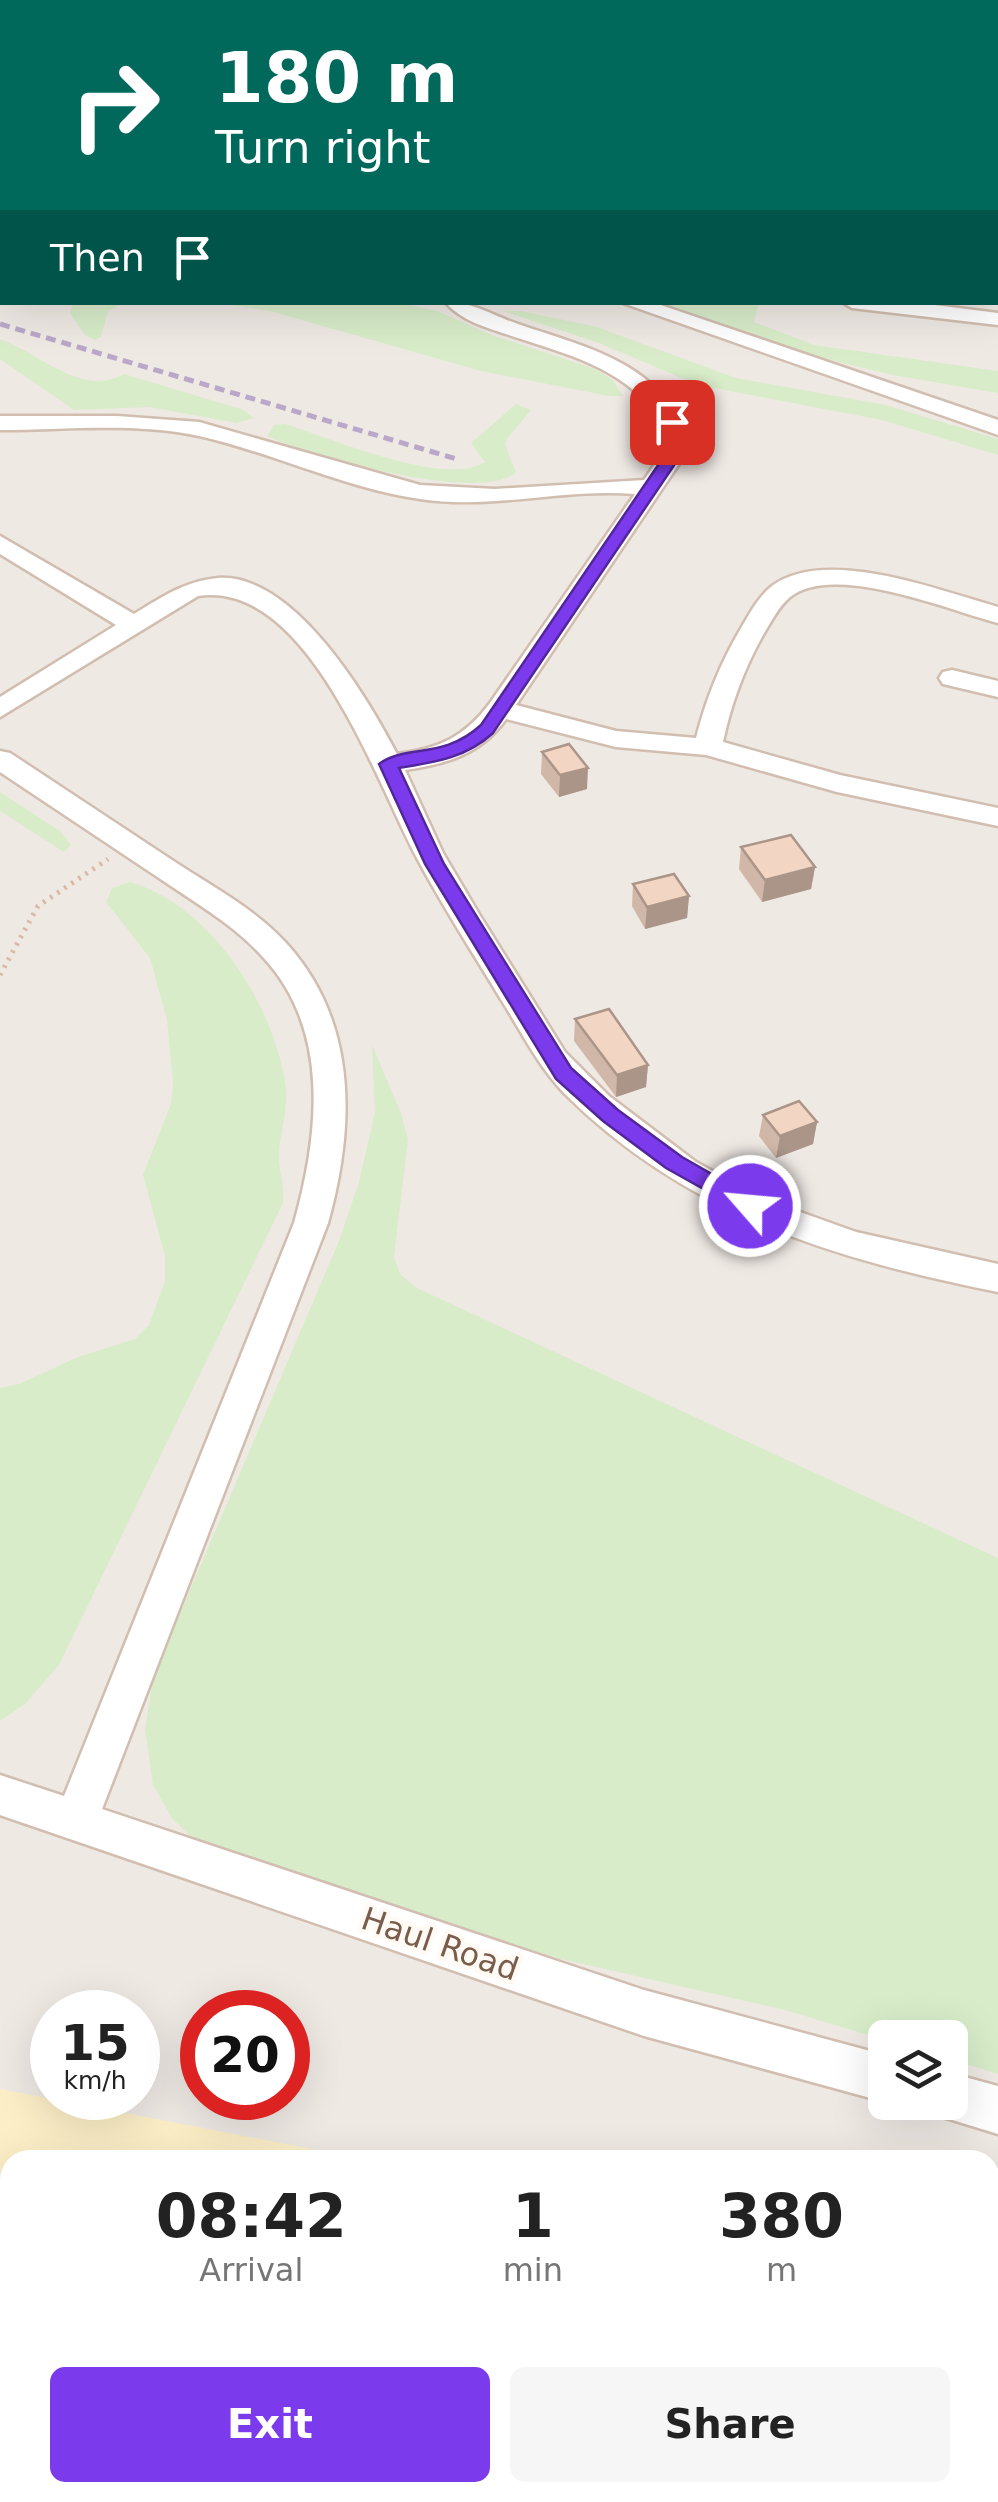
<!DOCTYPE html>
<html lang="en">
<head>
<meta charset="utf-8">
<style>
  :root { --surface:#fff; --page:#f6f6f6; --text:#222; --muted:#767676; --accent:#7c3aed }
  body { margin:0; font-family:"DejaVu Sans",sans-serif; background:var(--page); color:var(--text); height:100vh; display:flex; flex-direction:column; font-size:38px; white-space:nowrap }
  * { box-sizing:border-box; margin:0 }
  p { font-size:32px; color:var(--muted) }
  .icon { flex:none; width:55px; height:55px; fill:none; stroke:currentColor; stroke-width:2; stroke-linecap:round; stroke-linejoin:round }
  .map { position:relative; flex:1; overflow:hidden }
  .sheet { position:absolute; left:0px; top:2150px; width:1000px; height:352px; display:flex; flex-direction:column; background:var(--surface); border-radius:30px 30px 0 0; box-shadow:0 10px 40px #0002 }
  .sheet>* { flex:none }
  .banner { position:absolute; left:0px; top:0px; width:1000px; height:305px; box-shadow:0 10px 40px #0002; background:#00695c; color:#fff; overflow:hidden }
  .controls { position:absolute; left:868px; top:2020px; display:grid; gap:20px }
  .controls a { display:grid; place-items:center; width:100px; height:100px; border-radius:15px; background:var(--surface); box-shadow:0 10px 40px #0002; font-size:50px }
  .speed { position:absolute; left:30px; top:1990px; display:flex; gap:20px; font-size:50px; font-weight:700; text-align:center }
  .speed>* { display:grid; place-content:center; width:130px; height:130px; border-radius:50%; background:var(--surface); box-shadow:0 10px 40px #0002; line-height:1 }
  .speed small { font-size:25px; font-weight:400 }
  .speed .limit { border:15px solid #d22; background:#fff; color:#111 }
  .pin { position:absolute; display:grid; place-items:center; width:85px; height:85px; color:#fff; margin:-42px; border-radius:20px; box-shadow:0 5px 15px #0006 }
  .me { position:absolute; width:110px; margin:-55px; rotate:297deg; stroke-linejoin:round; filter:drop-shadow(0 0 8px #0008) }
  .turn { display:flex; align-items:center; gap:35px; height:210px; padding:0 50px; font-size:45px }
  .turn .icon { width:130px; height:130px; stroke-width:2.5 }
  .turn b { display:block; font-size:70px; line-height:85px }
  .then { display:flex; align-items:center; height:95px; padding:0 50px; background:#0003; gap:20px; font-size:38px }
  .eta { display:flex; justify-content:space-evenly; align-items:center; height:170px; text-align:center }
  .eta b { font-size:60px; font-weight:600; line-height:70px }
  .primary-button { display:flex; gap:20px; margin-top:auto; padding:20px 50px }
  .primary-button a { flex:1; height:115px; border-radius:15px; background:var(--accent); color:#fff; font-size:40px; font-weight:600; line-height:115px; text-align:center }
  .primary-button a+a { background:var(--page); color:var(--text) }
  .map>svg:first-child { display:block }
  .industrial { fill:#efe9e4; fill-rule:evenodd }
  .green { fill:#d8ecc9 }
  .sand { fill:#fcefc7 }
  .water { fill:#bfe3e8; stroke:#a5d3da; stroke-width:2.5 }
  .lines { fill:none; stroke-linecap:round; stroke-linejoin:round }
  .minor-casing { stroke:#d1beb0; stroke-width:5 }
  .path { stroke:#d9b8a5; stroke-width:5; stroke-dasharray:2.5 6; stroke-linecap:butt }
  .minor { fill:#fff; fill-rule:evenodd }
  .rail { stroke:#b9a8c9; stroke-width:5; stroke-dasharray:10 6; stroke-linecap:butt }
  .wall { fill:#d1b7a8 }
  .shaded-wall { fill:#aa9588 }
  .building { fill:#f3d5c3; stroke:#aa9588; stroke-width:2.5 }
  .route { fill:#7c3aed; stroke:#51269a; stroke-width:2.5 }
  .labels { text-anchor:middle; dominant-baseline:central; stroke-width:9; stroke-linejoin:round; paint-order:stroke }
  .near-street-label { font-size:32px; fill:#7a5c4d; stroke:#fffaf3 }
</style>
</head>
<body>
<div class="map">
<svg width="998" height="2502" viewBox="0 0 998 2502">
  <rect width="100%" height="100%" fill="#fdf6ec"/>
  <path class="industrial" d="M0 0H998V2305L990 2304V2160H275L0 2105ZM2 2H998V302H2ZM52 2012H138V2098H52ZM202 2012H288V2098H202ZM885 2038H950V2102H885Z"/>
  <g class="green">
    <polygon points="396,302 437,311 492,335 595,369 613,380 623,396 609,396 481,371 270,311 219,303"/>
    <polygon points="73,303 73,302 125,303 108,311 101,337 95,340 85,335 70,313"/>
    <polygon points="662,303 759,303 754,322 814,345 998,371 998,393 893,375 814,356"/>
    <polygon points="503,311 521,311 597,327 736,378 886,405 998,439 998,455 882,420 698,385 599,343"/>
    <path d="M0 339C40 353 82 398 124 374L241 409 254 418 236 423 150 407 74 410 0 359Z"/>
    <path d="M516 404 531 410 507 439 505 445 516 472C483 505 307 455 267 436L274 425 285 424C331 438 445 488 485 462L471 443Z"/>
    <polygon points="0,792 60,831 71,845 64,852 0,811"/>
    <path d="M130 882C211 906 271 1001 285 1081 290 1109 279 1131 279 1157 279 1173 285 1188 283 1203L59 1665 25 1704 0 1721V1388L19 1384 78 1357 135 1339 149 1325 165 1281V1256L143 1175 171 1104 173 1083 167 1020 150 958 106 902 112 888Z"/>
    <polygon points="372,1045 401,1113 408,1140 394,1257 400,1274 417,1288 998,1558 998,2074 950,2059 950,2038 885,2040 785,2010 561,1959 292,1880 199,1845 172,1818 153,1785 145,1730 153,1677 339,1241 359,1182 375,1112"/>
  </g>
  <polygon class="sand" points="0,2089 369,2160 10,2160 10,2492 990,2492 990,2285 998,2287 998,2502 0,2502"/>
  <polygon class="water" points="0,2427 10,2429 10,2492 290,2492 326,2502 0,2502"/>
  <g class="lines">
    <g class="minor-casing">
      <g id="minor">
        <polygon points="340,0 356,0 357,2 341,2"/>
        <polygon points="502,0 524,0 525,2 503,2"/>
        <polygon points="828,0 848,0 849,2 829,2"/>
        <rect x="0" y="287" width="2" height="12"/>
        <path d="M445 302C474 302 491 315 518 324 588 348 654 361 689 434L685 455 516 705 616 731 696 738C706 699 720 664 740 630 749 615 758 597 772 586 826 546 940 591 998 607V623C948 610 834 562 790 597 778 607 771 622 763 635 744 669 731 704 723 742L840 775 998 808V826L837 792 706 755 616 747 506 719C481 754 447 764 405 770L443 853 479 914 565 1052 609 1096 696 1162 764 1199 856 1232 998 1264V1292C834 1259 687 1215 565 1094 539 1067 522 1033 502 1001 473 953 443 907 417 858 376 782 308 579 198 596L0 717V697L116 625 0 554V536L134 614C162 597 185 581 218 578 294 573 367 697 397 754 438 749 465 737 490 703L635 494C564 488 493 510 420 499 344 488 274 453 199 436 136 422 64 430 0 430V416H117L199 422 420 485 495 489 644 480 661 455 667 434C637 369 568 355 506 334 484 327 461 320 445 302Z"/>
        <polygon points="620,302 652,302 998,420 998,435"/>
        <polygon points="842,302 911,302 998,313 998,325 852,308"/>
        <polygon points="952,670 998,681 998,697 943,684 939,678 943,672"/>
        <path d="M0 751 10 753C65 789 120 826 175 862 213 887 255 909 286 943 358 1022 355 1126 328 1223L102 1809 644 1990 885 2055V2102L644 2036 0 1815V1775L64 1796 294 1223C319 1134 331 1029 262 956 233 924 194 902 159 878 106 843 53 807 0 772Z"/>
        <polygon points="950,2073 998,2086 998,2134 933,2114 929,2102 950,2102"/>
      </g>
    </g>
    <polyline class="path" points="0,975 38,906 108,859"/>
    <use href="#minor" class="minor"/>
    <polyline class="rail" points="0,324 460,460"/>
  </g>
  <g class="wall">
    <polygon points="542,752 587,789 559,797 541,774"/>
    <polygon points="741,847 815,867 811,889 762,902 739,869"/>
    <polygon points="633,884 689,896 687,918 645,929 632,906"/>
    <polygon points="575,1019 648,1065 646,1087 616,1097 574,1041"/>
    <polygon points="763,1115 817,1122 813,1144 776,1158 759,1136"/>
  </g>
  <g class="shaded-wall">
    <polygon points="588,768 587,789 559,797 560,775"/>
    <polygon points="815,867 811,889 762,902 765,880"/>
    <polygon points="689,896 687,918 645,929 647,907"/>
    <polygon points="648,1065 646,1087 616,1097 617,1075"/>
    <polygon points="817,1122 813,1144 776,1158 780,1136"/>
  </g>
  <g class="building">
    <polygon points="893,0 967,0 966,2 891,2"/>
    <polygon points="569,744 588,768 560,775 542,752"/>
    <polygon points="791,835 815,867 765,880 741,847"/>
    <polygon points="674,874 689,896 647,907 633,884"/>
    <polygon points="609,1009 648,1065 617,1075 575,1019"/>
    <polygon points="799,1101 817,1122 780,1136 763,1115"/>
  </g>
  <path class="route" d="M667 419H678L686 434 681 455 493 733C466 758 435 762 399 768L444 864 571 1068 618 1110 682 1157 757 1200 761 1206 750 1215 666 1168 603 1121 556 1079 425 864 379 764C406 744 443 760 481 725L665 455 671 434Z"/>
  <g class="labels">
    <g class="near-street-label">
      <text transform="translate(440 1944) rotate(19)">Haul Road</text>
    </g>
  </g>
</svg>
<div class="controls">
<a><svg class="icon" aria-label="layers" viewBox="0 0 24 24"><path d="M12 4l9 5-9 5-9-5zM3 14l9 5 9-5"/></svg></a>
</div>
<div class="speed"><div>15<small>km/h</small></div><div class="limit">20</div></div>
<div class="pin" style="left:672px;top:422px;background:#d93025"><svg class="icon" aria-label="arrive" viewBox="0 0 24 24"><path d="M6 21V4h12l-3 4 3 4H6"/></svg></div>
<svg class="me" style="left:750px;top:1206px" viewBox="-20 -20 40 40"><circle r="17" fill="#7c3aed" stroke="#fff" stroke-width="3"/><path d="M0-11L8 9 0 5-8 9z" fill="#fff"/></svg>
<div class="banner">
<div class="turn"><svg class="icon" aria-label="right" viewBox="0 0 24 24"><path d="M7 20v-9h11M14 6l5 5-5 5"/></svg><div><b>180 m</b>Turn right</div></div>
<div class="then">Then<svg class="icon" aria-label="arrive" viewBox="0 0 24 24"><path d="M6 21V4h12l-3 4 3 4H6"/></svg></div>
</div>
<section class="sheet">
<div class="eta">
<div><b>08:42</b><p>Arrival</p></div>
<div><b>1</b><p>min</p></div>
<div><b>380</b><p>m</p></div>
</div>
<div class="primary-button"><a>Exit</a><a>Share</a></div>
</section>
</div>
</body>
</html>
